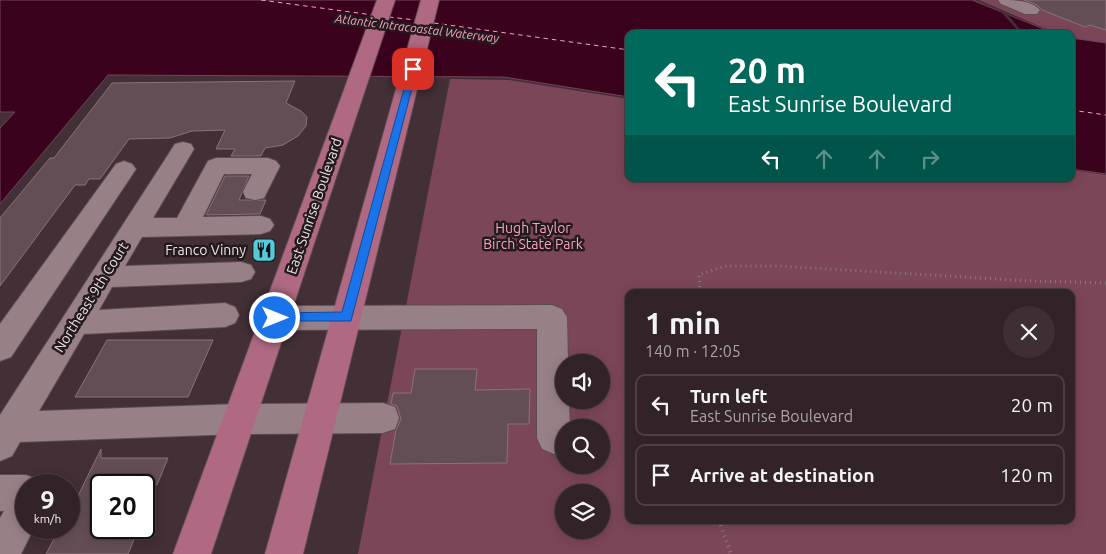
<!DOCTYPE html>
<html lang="en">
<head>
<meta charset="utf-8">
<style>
  :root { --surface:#322328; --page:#3d2f34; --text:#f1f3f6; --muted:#a8a4a8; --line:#4d4045 }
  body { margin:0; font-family:Ubuntu,sans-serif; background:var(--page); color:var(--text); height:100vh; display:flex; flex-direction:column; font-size:19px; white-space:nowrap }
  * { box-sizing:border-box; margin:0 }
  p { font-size:16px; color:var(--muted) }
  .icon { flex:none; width:28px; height:28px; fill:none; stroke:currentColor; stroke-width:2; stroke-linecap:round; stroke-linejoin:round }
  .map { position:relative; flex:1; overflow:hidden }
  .panel { position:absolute; left:625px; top:289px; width:450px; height:235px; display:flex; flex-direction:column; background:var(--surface); border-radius:10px; box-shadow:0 2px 12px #0003,0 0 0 1px var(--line) }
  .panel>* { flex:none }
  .guide { position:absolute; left:625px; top:30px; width:450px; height:152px; border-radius:10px; box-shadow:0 2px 12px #0003,0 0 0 1px var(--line); background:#00695c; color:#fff; overflow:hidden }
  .tools { position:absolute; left:555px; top:354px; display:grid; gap:10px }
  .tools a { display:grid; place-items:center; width:55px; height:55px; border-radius:50%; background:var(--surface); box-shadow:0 2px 12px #0003,0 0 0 1px var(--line); font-size:25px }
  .speed { position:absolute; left:15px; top:474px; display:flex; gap:10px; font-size:25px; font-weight:700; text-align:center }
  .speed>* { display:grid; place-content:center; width:65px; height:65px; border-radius:50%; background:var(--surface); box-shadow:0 2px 12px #0003,0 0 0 1px var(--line); line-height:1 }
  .speed small { font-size:12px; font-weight:400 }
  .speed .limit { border:2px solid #111; border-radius:8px; background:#fff; color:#111 }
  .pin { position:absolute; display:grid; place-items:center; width:42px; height:42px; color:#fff; margin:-21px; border-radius:10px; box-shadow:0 2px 8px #0006 }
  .me { position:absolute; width:55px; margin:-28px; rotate:90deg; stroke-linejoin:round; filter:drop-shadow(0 0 4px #0008) }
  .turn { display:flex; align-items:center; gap:18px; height:105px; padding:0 20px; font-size:22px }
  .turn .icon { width:65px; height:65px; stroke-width:2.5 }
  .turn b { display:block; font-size:35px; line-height:42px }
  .lanes { display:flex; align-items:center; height:48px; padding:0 20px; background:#0003; justify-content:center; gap:25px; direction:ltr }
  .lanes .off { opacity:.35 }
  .round { display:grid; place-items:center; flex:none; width:52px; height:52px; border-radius:26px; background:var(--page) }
  .summary { display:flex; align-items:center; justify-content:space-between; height:85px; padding:0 20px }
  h1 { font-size:30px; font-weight:700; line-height:38px }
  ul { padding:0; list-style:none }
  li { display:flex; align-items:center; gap:15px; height:62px; margin:0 10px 8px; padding:0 10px; border:2px solid var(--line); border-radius:10px }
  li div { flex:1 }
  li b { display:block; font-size:19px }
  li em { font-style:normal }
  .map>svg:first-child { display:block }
  .green { fill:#7c4659; fill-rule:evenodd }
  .water { fill:#3b021e; stroke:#71455a }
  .pier { fill:#432f36 }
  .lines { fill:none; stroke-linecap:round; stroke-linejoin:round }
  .ferry { stroke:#fca1c1; stroke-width:1; stroke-dasharray:4.5 4; stroke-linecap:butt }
  .building { fill:#644e56; stroke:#8a7279 }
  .minor-casing { stroke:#5c4c51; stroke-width:2 }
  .major-casing { stroke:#5c4c51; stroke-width:2 }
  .path-far1 { stroke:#8a797f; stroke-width:3; stroke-dasharray:1 4; stroke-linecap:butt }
  .path { stroke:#8a797f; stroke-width:4; stroke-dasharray:1 4.5; stroke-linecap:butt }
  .minor { fill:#988087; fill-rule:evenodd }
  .major { fill:#af6983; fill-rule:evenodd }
  .route { fill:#1a73e8; stroke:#114b97 }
  .labels { text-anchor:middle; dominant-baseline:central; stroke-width:5; stroke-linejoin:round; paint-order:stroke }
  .far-water-label { font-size:12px; font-style:italic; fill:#fca1c1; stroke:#231a1d }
  .street-label { font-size:14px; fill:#eee1e5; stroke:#231a1d }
  .park-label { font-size:14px; fill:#fca1c1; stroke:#231a1d }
  .poi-label { font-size:14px; fill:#eee1e5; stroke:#231a1d; text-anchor:end }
</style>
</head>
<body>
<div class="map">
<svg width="1106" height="554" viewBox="0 0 1106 554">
  <rect width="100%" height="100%" fill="#432f36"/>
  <g class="green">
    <polygon points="972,0 1106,0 1106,43 1071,38 1071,34 1056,34"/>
    <path d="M450 79 509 80 629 99V179H1071V170L1106 175V554H358ZM629 292H1071V520H629ZM564 362H601V400H564ZM564 428H601V465H564ZM564 492H601V530H564Z"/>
  </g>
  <g class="water">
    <polygon points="0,0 972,0 1056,34 629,34 629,97 504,77 108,75 0,204 0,128 15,112 0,112"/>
    <polygon points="1071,38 1106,43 1106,174 1071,169"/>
  </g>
  <polygon class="pier" points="974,0 979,0 1058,34 1007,14 1024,34 1021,34 1000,11"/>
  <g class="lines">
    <g class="ferry">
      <polyline points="261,0 373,15"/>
      <polyline points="389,17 415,20"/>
      <polyline points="434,23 629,50"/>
      <polyline points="1071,110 1106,115"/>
    </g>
  </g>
  <g class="building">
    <polygon points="1024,0 1106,0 1106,30 1090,25 1085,27 1042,10 1037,5"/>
    <polygon points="295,81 286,103 301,111 307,117 306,126 298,136 283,145 265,148 261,156 231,156 235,149 216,149 225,130 192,131 170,138 129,139 100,179 89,179 85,185 75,185 0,286 0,218 50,158 54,158 112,83"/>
    <polygon points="225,176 249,176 239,200 266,200 260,214 206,215"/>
    <polygon points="107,340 213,340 188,397 75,397"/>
    <polygon points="415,369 477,369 475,390 530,389 529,424 508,424 507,463 390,464 396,430 401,419 397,406 391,404 393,393 411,393"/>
    <polygon points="101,449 101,458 168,458 157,485 101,485 101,528 139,528 128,554 46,554 59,529 69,528 69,514"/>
  </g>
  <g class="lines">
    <g class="minor-casing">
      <g id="minor">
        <path d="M998 0C1012 0 1031 0 1040 10L1037 14H1025L1001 4Z"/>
        <polygon points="183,142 191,144 194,149 153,218 177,218 208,161 216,158 268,158 276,161 280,166 264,198 255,200 246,198 243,192 252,174 224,174 203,217 261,216 270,219 274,225 270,231 261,234 142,237 125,266 241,262 251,265 255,272 251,279 241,282 112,287 99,310 225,303 235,307 239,315 235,323 225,327 84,334 39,411 239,404 383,403 395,407 399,418 395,429 383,433 239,434 20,442 12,456 0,461 0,415 175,144"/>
        <polygon points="124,161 132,164 136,169 11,357 0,361 0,324 116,164"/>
        <polygon points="552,305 562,309 567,317 568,362 564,362 564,400 569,400 570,428 564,428 564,450 554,454 542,449 537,438 537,329 275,330 265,326 260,318 265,310 275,306"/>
        <polygon points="0,475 26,475 39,480 41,485 26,485 26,528 34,528 21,554 0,554 0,518 4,511 0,511"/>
      </g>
    </g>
    <g class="major-casing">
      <g id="major">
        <polygon points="377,0 395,0 211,554 173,554"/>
        <polygon points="421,0 439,0 303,554 265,554"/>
      </g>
    </g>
    <polyline class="path-far1" points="700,292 699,275 725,266 777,266 1032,281 1106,283"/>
    <polyline class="path" points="719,520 731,554"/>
    <use href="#minor" class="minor"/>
    <use href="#major" class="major"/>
  </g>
  <polygon class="route" points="410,67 417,69 351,321 271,321 269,318 275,313 342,312"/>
  <defs>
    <g id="restaurant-square" transform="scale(1.25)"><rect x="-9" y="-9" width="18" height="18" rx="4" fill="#53cbdb" stroke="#231a1d"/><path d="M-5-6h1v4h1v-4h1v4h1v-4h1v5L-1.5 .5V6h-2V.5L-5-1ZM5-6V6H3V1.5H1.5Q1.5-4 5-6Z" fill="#111"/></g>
  </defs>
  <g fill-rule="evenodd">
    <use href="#restaurant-square" x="264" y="250"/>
  </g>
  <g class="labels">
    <g class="far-water-label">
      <text transform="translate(417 28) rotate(7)">Atlantic Intracoastal Waterway</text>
    </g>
    <g class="street-label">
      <text transform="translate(314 206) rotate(-71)">East Sunrise Boulevard</text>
      <text transform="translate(91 297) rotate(-58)">Northeast 9th Court</text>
    </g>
    <g class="park-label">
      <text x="533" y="228">Hugh Taylor<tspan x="533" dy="16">Birch State Park</tspan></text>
    </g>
    <g class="poi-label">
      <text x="246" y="250">Franco Vinny</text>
    </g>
  </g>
</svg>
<div class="tools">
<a><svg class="icon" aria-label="sound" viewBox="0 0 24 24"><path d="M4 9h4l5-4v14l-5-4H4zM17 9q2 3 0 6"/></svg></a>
<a><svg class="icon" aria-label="search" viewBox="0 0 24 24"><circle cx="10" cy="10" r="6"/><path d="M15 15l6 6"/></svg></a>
<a><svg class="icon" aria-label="layers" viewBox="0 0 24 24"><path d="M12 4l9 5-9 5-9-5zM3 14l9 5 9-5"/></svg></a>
</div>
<div class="speed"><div>9<small>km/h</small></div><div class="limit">20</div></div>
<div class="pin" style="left:413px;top:69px;background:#d93025"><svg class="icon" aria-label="arrive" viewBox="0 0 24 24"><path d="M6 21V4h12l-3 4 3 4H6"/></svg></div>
<svg class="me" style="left:275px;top:318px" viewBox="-20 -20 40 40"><circle r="17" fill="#1a73e8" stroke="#fff" stroke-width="3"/><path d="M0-11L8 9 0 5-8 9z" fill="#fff"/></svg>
<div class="guide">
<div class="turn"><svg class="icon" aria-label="left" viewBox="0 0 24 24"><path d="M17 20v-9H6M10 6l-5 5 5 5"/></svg><div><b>20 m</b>East Sunrise Boulevard</div></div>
<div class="lanes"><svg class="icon" aria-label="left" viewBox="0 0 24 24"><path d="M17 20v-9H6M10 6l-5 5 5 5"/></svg><svg class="icon off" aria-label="ahead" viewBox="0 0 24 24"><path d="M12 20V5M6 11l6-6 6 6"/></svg><svg class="icon off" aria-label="ahead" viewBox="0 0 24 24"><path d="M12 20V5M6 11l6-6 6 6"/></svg><svg class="icon off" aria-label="right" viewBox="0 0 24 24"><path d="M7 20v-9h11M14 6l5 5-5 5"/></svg></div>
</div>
<section class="panel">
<div class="summary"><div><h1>1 min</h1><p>140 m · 12:05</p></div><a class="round"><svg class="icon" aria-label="close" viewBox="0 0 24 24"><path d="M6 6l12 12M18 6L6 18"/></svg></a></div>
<ul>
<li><svg class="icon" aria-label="left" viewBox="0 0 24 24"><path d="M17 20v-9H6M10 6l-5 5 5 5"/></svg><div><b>Turn left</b><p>East Sunrise Boulevard</p></div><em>20 m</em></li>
<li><svg class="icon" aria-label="arrive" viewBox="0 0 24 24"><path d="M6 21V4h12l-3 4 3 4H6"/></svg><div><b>Arrive at destination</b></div><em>120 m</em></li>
</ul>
</section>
</div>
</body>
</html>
